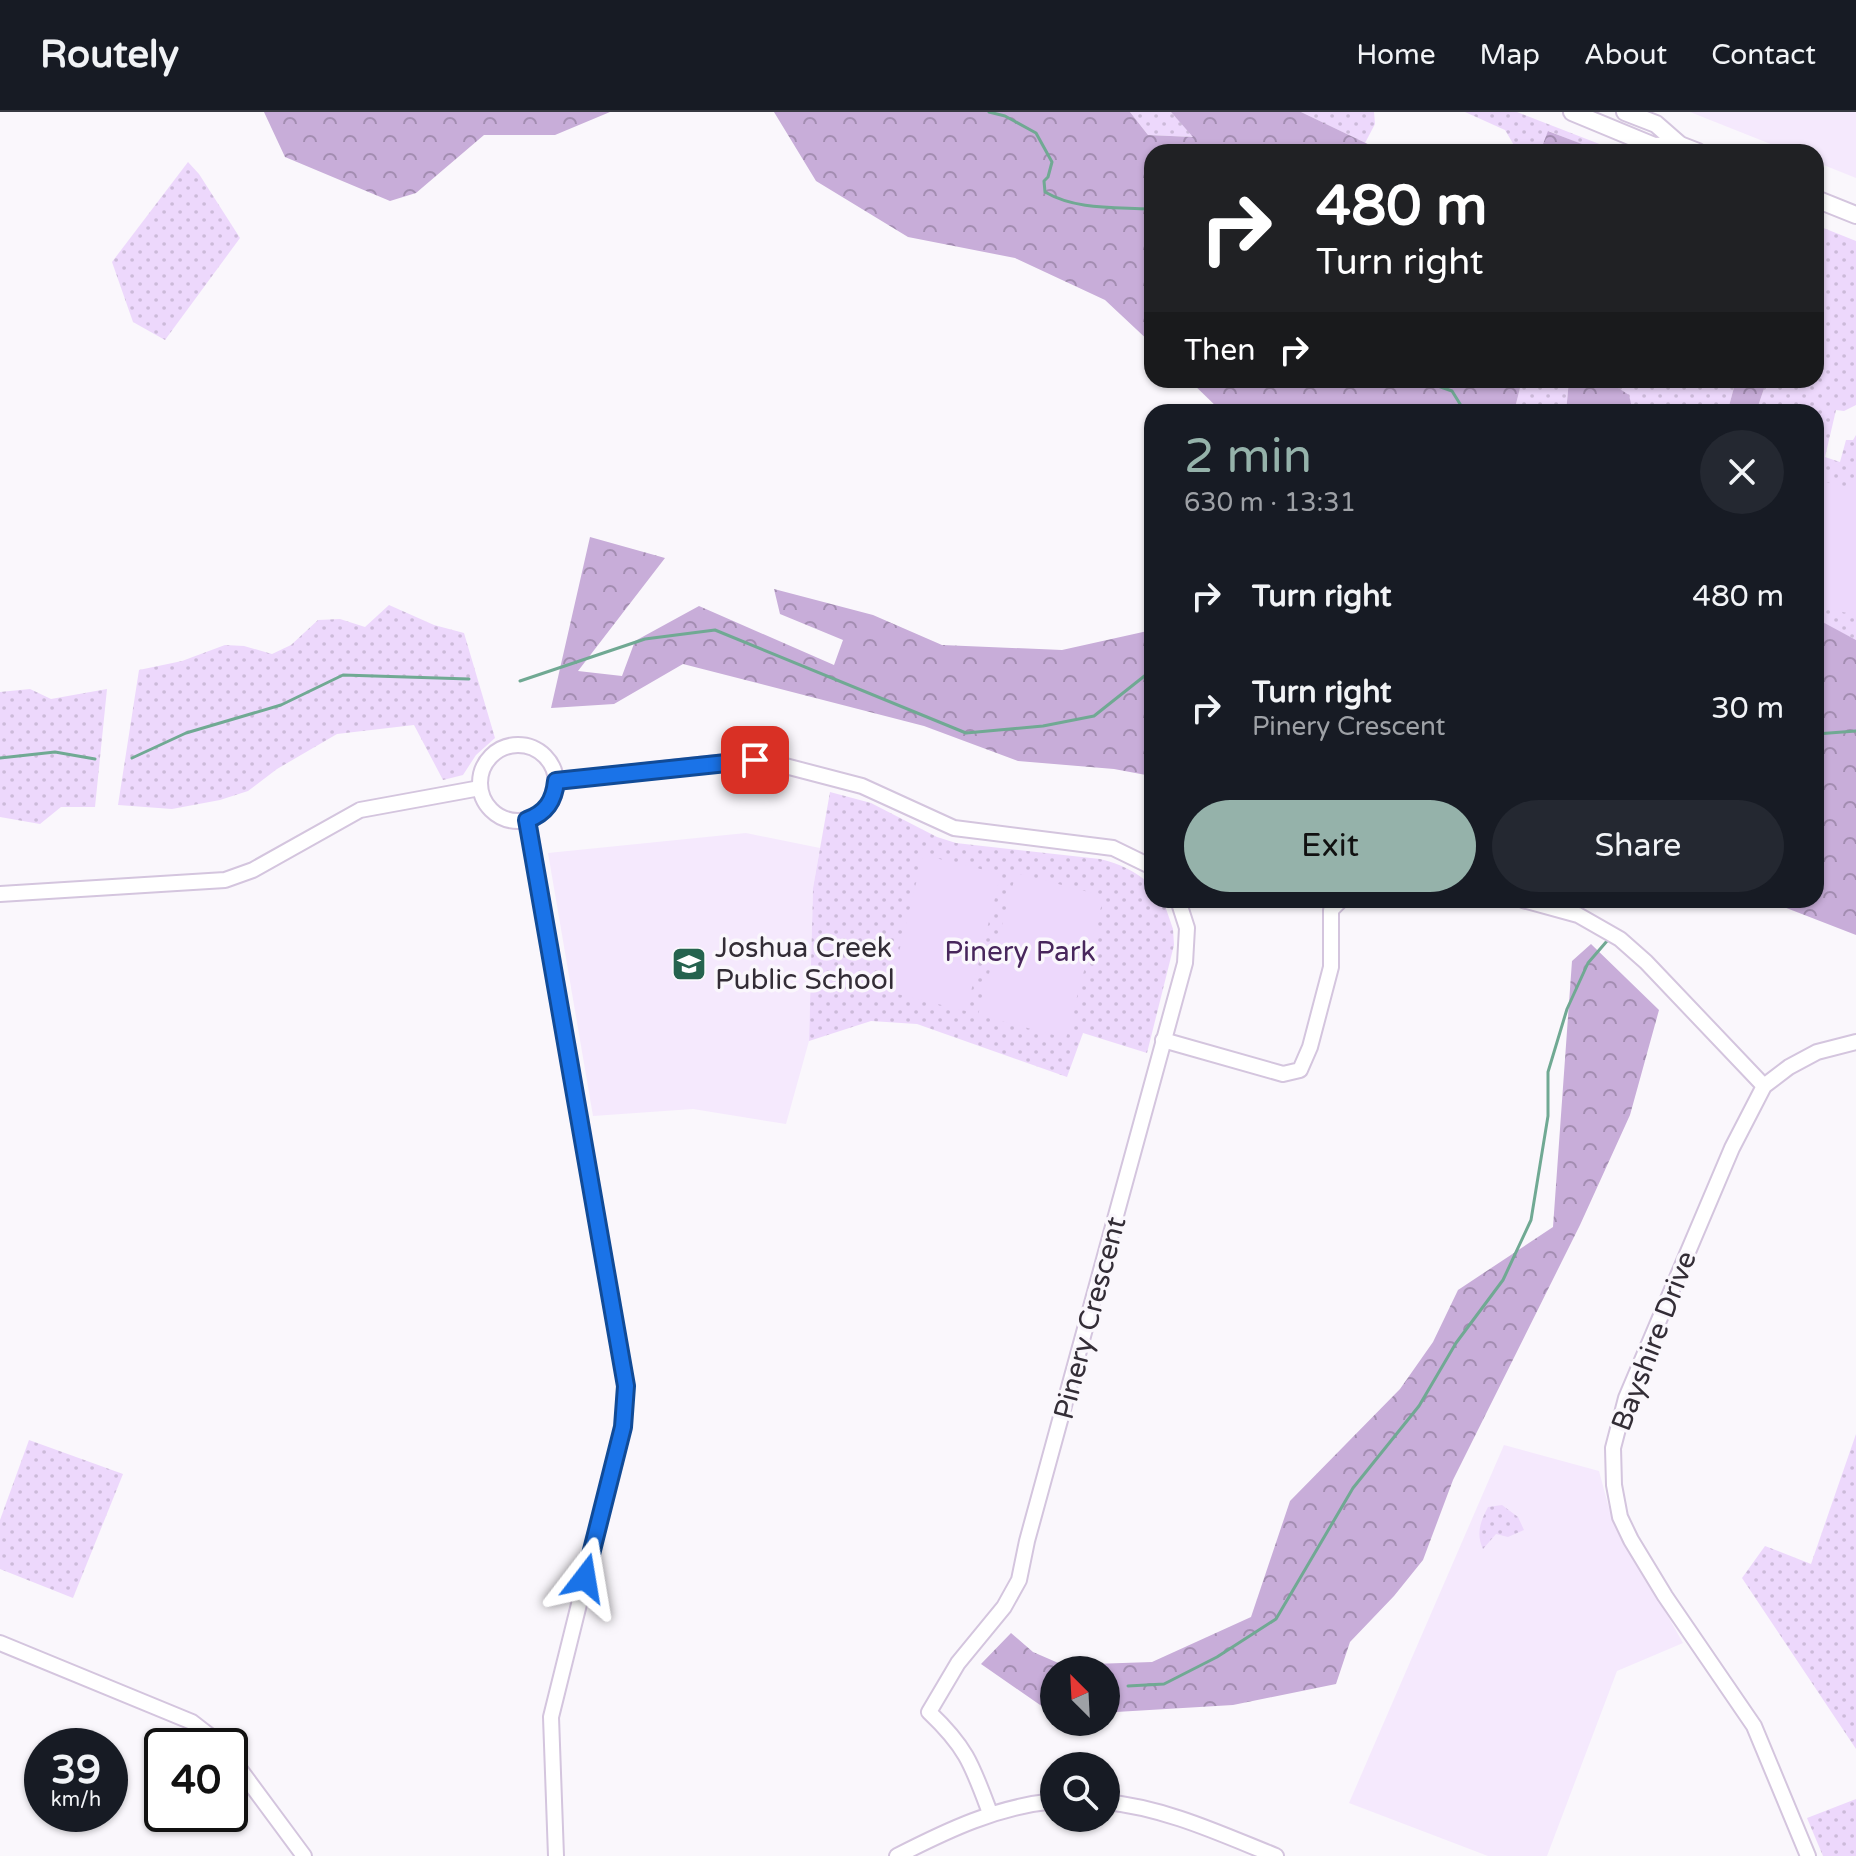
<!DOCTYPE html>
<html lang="en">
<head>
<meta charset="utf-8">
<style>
  :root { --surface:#171b24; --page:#242831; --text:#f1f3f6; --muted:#9ea1a6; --line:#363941; --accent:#95b2aa }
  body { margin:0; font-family:"Varela Round",sans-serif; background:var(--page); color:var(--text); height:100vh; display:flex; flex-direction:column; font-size:30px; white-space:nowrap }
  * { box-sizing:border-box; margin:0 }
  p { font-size:26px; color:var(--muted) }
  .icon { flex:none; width:44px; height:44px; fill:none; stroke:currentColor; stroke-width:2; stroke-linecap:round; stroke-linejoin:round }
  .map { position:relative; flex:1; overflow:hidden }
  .side { position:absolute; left:1144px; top:292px; width:680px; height:504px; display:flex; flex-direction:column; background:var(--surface); border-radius:24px; box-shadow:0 2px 6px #0004 }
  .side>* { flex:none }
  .guide { position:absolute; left:1144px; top:32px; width:680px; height:244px; border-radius:24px; box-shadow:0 2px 6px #0004; background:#202124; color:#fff; overflow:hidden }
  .needle { width:52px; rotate:336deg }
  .fabs { position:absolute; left:1040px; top:1544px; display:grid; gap:16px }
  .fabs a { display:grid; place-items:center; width:80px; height:80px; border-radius:50%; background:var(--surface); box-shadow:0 2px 6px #0004; font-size:40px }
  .speed { position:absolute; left:24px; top:1616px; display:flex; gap:16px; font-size:40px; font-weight:700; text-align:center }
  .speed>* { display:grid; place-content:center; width:104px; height:104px; border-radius:50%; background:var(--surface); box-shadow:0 2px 6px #0004; line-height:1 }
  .speed small { font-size:20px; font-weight:400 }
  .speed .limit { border:4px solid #111; border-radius:12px; background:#fff; color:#111 }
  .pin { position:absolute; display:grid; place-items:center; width:68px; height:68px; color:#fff; margin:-34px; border-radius:16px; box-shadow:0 4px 12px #0006 }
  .me { position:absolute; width:88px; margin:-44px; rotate:14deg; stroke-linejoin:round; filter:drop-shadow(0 0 6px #0008) }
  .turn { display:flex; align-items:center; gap:28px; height:168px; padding:0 40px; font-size:36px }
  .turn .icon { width:104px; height:104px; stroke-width:2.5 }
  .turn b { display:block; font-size:56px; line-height:68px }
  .then { display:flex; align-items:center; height:76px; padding:0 40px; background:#0003; gap:16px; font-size:30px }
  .round { display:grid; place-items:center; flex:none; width:84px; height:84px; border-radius:42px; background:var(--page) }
  .overview { display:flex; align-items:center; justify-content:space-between; height:136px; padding:0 40px }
  h1 { font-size:48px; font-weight:600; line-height:60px; color:var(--accent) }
  .primary-button { display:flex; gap:16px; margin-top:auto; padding:16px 40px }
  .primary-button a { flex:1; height:92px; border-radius:48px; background:var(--accent); color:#111; font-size:32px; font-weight:600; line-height:92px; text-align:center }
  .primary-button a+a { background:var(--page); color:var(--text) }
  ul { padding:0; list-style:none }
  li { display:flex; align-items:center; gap:24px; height:112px; padding:0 40px }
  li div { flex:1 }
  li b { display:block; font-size:30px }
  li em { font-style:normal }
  header { display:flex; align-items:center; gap:48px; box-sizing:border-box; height:112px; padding:0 40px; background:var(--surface); border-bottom:2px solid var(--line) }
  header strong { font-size:38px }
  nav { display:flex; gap:44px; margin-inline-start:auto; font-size:28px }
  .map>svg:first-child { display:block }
  .built { fill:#f5e9fd }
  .grass { fill:url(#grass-dots) }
  .forest { fill:url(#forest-crowns) }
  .pitch { fill:#edd8fc }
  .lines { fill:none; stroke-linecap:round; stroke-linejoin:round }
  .stream { stroke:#70a993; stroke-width:3 }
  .tertiary-casing { stroke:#d4c5de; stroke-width:18 }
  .secondary-casing { stroke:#d4c5de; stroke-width:20 }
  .tertiary { stroke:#fff; stroke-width:14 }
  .secondary { stroke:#fff; stroke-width:16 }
  .route-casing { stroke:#114b97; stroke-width:20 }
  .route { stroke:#1a73e8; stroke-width:14 }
  .labels { text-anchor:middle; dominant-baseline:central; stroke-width:7; stroke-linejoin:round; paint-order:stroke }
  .poi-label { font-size:28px; fill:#332d36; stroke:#faf7fc; text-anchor:start }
  .park-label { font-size:28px; fill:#48265c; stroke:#faf7fc }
  .street-label { font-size:28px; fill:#332d36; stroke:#faf7fc }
</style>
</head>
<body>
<header>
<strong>Routely</strong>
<nav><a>Home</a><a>Map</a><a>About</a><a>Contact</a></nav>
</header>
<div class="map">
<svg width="1856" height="1744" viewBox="0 0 1856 1744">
  <defs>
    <pattern id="grass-dots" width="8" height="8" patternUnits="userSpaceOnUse" patternTransform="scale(2)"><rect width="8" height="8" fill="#edd8fc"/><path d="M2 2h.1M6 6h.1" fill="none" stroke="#ccbad9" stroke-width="1.8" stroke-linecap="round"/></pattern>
    <pattern id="forest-crowns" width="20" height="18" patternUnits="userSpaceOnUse" patternTransform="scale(2)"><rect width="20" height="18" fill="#c8add9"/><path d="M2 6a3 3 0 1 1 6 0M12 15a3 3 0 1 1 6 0" fill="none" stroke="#a38db1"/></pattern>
  </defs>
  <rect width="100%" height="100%" fill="#faf7fc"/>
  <g class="built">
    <polygon points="1690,0 1856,0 1856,66 1816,50 1816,40 1791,40"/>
    <polygon points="746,721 820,736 813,776 809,929 786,1012 693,997 593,1004 548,741"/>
    <polygon points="1504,1333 1599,1359 1610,1400 1683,1531 1617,1559 1547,1744 1488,1744 1349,1691"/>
  </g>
  <g class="grass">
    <polygon points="1130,0 1171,0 1195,25 1148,23"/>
    <polygon points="1301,0 1374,0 1375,12 1365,31"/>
    <polygon points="1465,0 1517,0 1620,40 1600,40 1549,19 1540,40 1518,40 1505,18"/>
    <polygon points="188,50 199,62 240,126 165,228 133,210 112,150"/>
    <polygon points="1816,113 1856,129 1856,293 1844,299 1836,298 1825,345 1840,350 1846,328 1853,328 1856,323 1856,528 1816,508 1816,300 1756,300 1767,268 1816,268"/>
    <polygon points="1522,268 1569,268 1566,300 1514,300"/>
    <polygon points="1736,268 1729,294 1724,300 1633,300 1628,283 1606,269"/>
    <polygon points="389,493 434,513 464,521 495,626 476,643 463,663 443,668 414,613 337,622 277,657 248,679 220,688 172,697 118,693 139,558 182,549 225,533 244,534 272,542 291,533 318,508 340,507 365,515"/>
    <polygon points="30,577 51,587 107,577 95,695 61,695 40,712 0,705 0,580"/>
    <path d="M830 680 871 691 937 725 956 731 1100 747C1121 752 1135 759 1151 773L1152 788H1163L1173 817 1174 833 1147 941 1083 921 1067 965 917 912 871 909 809 929 813 776Z"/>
    <polygon points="1856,1322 1856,1637 1742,1466 1765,1434 1811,1452"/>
    <polygon points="29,1328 123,1362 73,1486 0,1457 0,1408"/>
    <path d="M1502 1393 1518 1405 1524 1418 1508 1425 1496 1422 1483 1437C1476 1422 1480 1410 1488 1395Z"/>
    <polygon points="1856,1687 1856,1744 1823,1744 1807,1706"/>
  </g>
  <g class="forest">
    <polygon points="264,0 610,0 555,23 484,23 416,81 390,89 285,45"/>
    <polygon points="774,0 1130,0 1148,23 1193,25 1171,0 1301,0 1376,36 1378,40 1152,40 1152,232 1105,188 1015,146 908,125 816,69"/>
    <polygon points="1548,19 1600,39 1600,40 1540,40"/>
    <polygon points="1189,268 1522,268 1514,300 1222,300"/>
    <polygon points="1569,268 1606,268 1629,283 1633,300 1566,300"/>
    <polygon points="1736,268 1767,268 1756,300 1724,300 1729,294"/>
    <polygon points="590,425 665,446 578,559 622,564 635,529 699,494 834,553 843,528 780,502 774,477 873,503 942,533 1062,538 1152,518 1152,653 1146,663 1114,657 1018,649 924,614 683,552 614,592 551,596"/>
    <polygon points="1817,507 1856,528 1856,823 1766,788 1816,788"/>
    <polygon points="1591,832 1659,898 1630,1003 1580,1113 1453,1368 1423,1448 1394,1484 1350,1530 1336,1572 1233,1593 1116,1600 1106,1599 1106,1558 1054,1558 1054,1596 1043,1595 981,1552 1011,1521 1033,1540 1063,1553 1152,1550 1251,1505 1290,1389 1400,1277 1433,1230 1458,1178 1553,1115 1572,849"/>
  </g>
  <g class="pitch">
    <polygon points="1816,368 1856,377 1856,503 1816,494"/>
    <polygon points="923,743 1001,762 966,899 889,880"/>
    <polygon points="1016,761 1104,784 1066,926 978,903"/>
  </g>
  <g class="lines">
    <g class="stream">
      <path d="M989 0 1005 4 1036 21 1052 50 1048 65 1044 69 1045 80C1076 98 1114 95 1149 97L1152 101"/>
      <polyline points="1421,268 1452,279 1465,300"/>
      <polyline points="520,569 645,527 715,518 966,621 1043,614 1094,604 1152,558"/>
      <polyline points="1816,622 1856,619"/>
      <polyline points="0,646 55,640 95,647"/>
      <polyline points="132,646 186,621 281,593 343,563 469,567"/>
      <polyline points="1128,1574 1164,1572 1217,1545 1276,1507 1353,1376 1419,1294 1456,1231 1503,1168 1531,1108 1548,1004 1548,960 1567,897 1588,851 1607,829"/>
    </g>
    <g class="tertiary-casing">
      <g id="tertiary">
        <circle cx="518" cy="671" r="38"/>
        <polyline points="556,669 743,648 770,650 862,674 954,716 1113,736 1152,755"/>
        <polyline points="527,708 626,1274 623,1315 551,1605 556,1744"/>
        <polyline points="0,782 225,768 253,758 360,698 480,676"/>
        <polyline points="1523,788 1578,803 1620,827 1646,850 1764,974"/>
        <polyline points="1163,928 1283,962 1300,958 1310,935 1331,855 1331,798 1341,788"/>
        <polyline points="0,1531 192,1610 223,1634"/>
        <polyline points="230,1644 304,1744"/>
        <path d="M1106 1690C1166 1696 1221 1722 1276 1744"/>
        <path d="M990 1701C972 1653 967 1636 929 1600L958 1551 1004 1495 1019 1468 1027 1429 1185 851 1187 816 1178 788"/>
        <path d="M897 1744C948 1718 996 1695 1054 1689"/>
        <polyline points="1808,1744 1754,1614 1665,1484 1631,1428 1620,1405 1614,1373 1613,1336 1626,1286 1732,1036 1764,974 1789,955 1817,940 1856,930"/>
      </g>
    </g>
    <g class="secondary-casing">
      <g id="secondary">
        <polyline points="1572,0 1654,34 1680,33"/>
        <polyline points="1625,0 1656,12 1680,33 1698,40"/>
        <polyline points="1816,87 1856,103"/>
      </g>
    </g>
    <use href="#tertiary" class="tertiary"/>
    <use href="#secondary" class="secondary"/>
  </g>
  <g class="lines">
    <g class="route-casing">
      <path id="route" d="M585 1466 623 1315 626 1274 527 708C546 701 554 689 556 669L755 648"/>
    </g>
    <use href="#route" class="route"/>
  </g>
  <defs>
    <g id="school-square" transform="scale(1.8)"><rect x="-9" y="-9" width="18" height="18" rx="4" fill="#25634e" stroke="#faf7fc"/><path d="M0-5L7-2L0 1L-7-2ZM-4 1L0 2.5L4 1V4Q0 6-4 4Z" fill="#fff"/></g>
  </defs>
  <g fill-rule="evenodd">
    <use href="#school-square" x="689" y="852"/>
  </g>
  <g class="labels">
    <g class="poi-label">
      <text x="715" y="836">Joshua Creek<tspan x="715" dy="32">Public School</tspan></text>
    </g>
    <g class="park-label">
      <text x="1020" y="840">Pinery Park</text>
    </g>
    <g class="street-label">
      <text transform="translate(1090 1206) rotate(-75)">Pinery Crescent</text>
      <text transform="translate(1654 1229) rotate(-69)">Bayshire Drive</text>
    </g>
  </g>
</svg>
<div class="fabs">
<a><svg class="needle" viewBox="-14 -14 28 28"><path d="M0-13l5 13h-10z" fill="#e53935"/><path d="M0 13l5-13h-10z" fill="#9ea1a6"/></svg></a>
<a><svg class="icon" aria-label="search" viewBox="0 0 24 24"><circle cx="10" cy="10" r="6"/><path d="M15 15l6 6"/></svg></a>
</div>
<div class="speed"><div>39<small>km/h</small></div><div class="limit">40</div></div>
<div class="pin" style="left:755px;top:648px;background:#d93025"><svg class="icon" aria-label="arrive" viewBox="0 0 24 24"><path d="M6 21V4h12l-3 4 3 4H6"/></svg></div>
<svg class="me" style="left:585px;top:1466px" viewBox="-20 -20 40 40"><path d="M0-17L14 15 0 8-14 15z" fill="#1a73e8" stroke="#fff" stroke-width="4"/></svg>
<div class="guide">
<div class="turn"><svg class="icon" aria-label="right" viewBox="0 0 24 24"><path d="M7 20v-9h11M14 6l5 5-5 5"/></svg><div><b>480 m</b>Turn right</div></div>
<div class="then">Then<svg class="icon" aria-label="right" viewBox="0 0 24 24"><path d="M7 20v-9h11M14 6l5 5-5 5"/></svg></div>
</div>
<section class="side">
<div class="overview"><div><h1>2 min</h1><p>630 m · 13:31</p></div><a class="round"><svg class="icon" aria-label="close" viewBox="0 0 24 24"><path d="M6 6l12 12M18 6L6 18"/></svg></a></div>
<ul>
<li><svg class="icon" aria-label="right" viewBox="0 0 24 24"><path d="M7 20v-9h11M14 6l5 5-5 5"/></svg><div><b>Turn right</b></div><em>480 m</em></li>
<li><svg class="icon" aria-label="right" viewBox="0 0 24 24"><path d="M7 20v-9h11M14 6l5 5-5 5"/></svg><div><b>Turn right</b><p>Pinery Crescent</p></div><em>30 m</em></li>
</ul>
<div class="primary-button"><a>Exit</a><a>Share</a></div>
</section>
</div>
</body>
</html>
